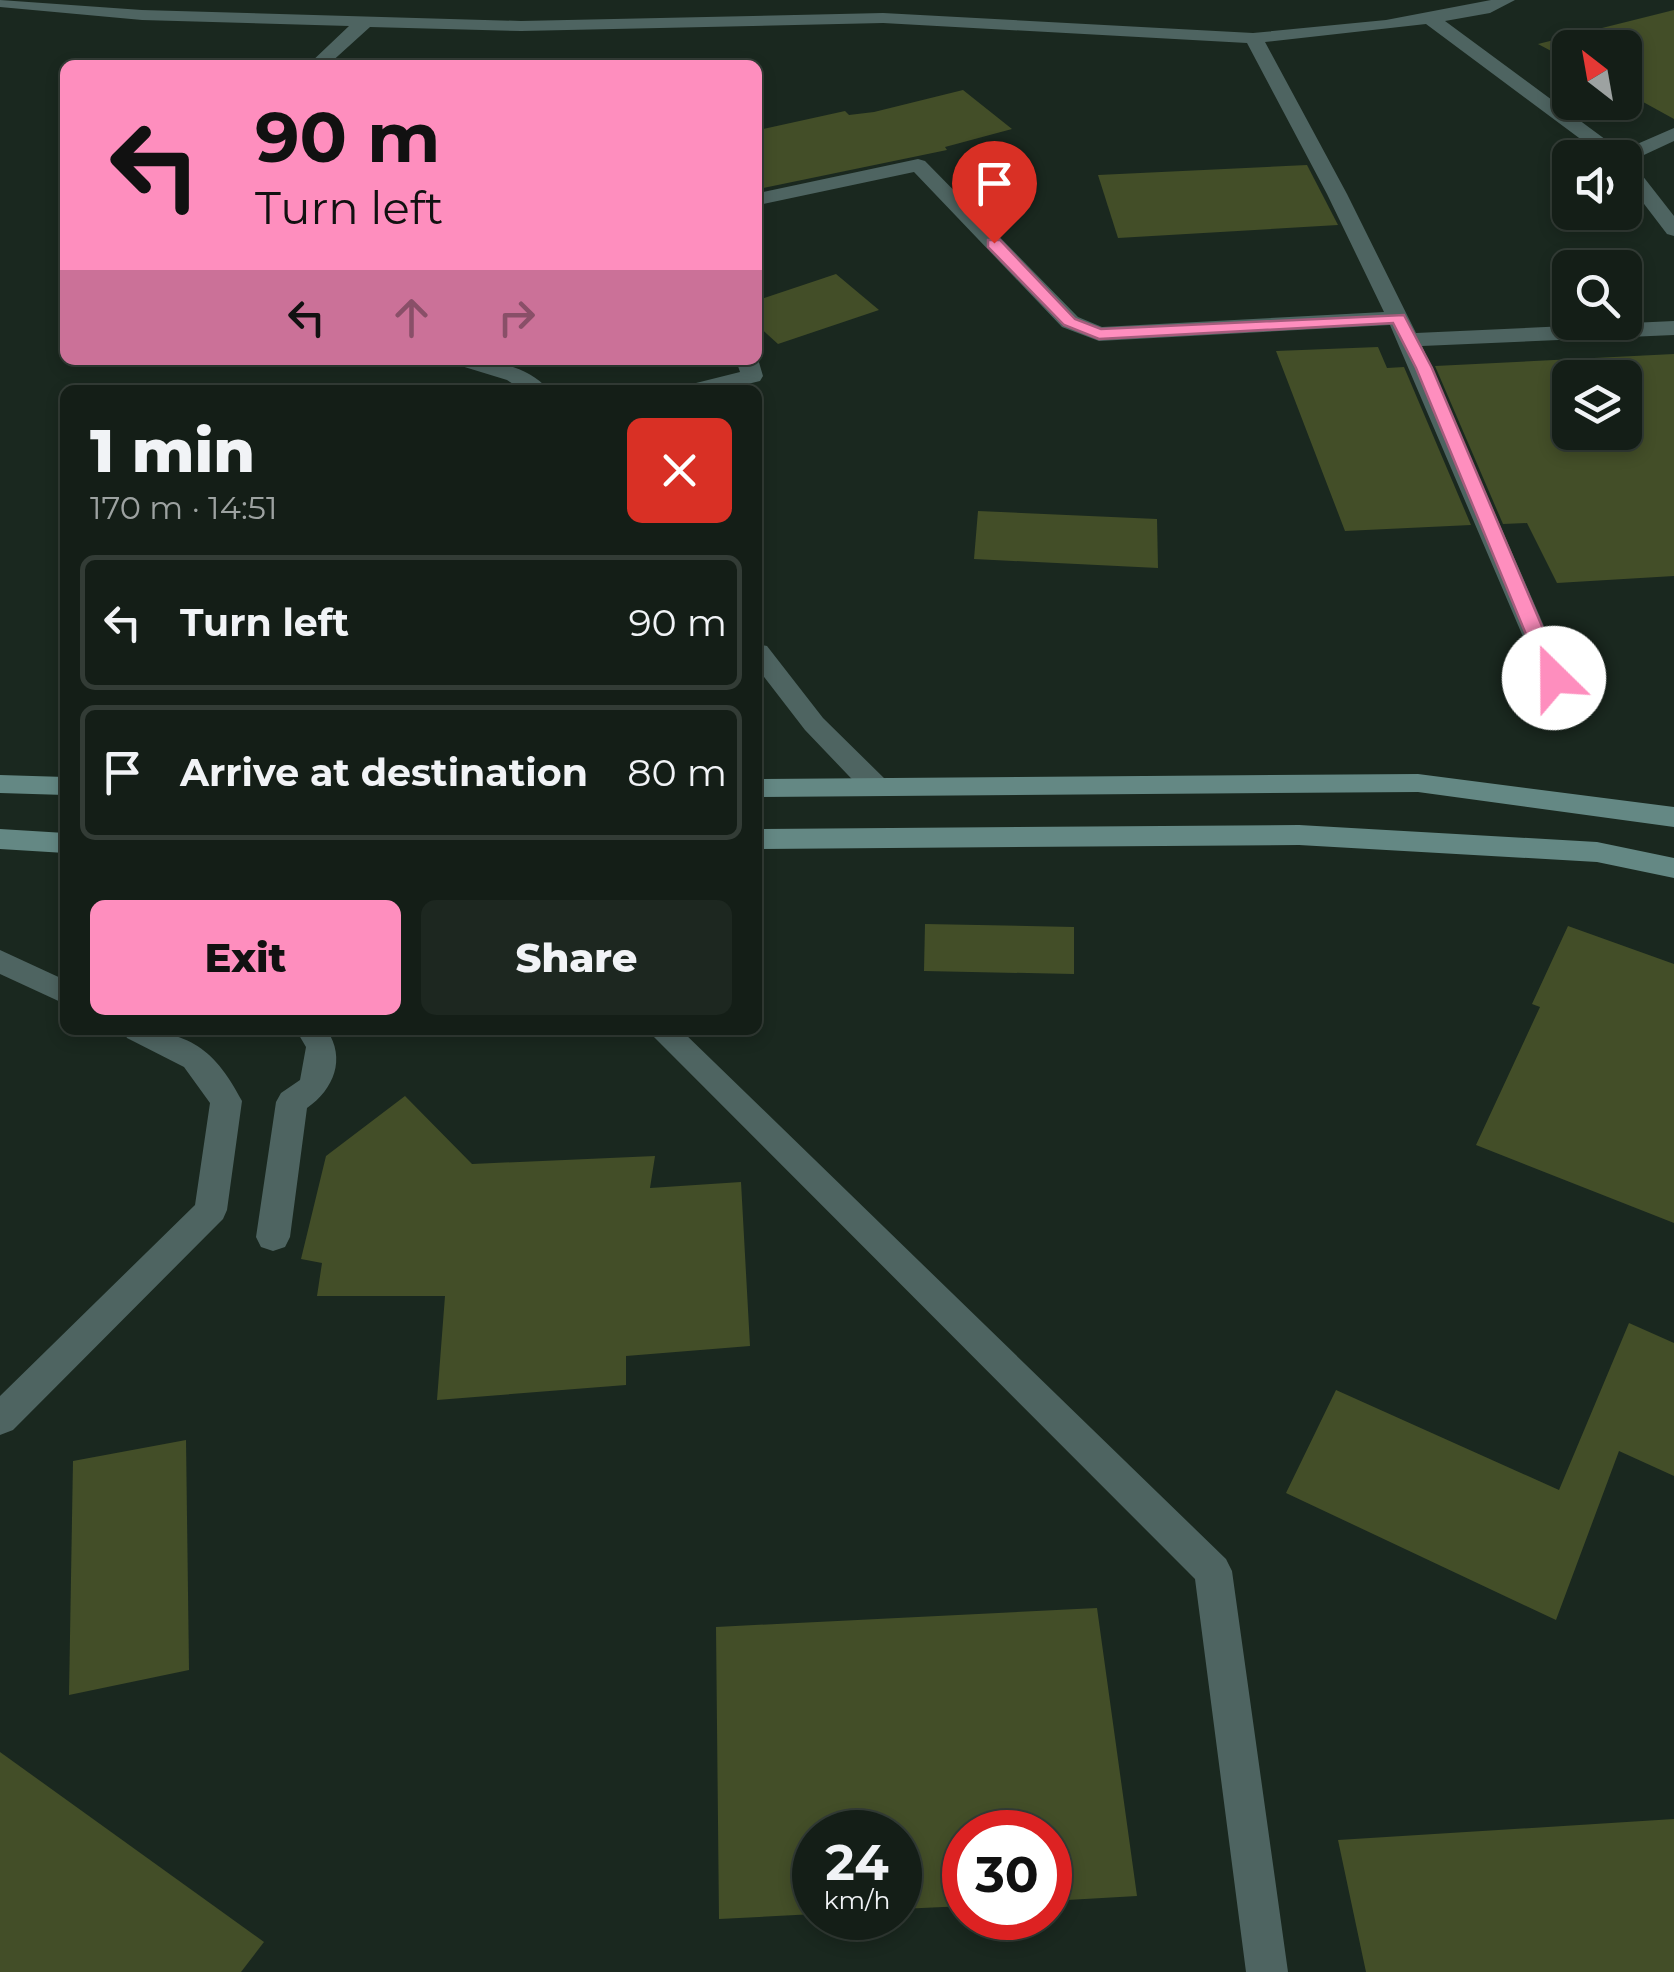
<!DOCTYPE html>
<html lang="en">
<head>
<meta charset="utf-8">
<style>
  :root { --surface:#141e17; --page:#1d2720; --text:#f1f3f6; --muted:#9da2a1; --line:#333c36; --accent:#fe8ebe }
  body { margin:0; font-family:Montserrat,sans-serif; background:var(--page); color:var(--text); height:100vh; display:flex; flex-direction:column; font-size:38px; white-space:nowrap }
  * { box-sizing:border-box; margin:0 }
  p { font-size:32px; color:var(--muted) }
  .icon { flex:none; width:55px; height:55px; fill:none; stroke:currentColor; stroke-width:2; stroke-linecap:round; stroke-linejoin:round }
  .map { position:relative; flex:1; overflow:hidden }
  .panel { position:absolute; left:60px; top:385px; width:702px; height:650px; display:flex; flex-direction:column; background:var(--surface); border-radius:15px; box-shadow:0 5px 15px #0003,0 0 0 2px var(--line) }
  .panel>* { flex:none }
  .guide { position:absolute; left:60px; top:60px; width:702px; height:305px; border-radius:15px; box-shadow:0 5px 15px #0003,0 0 0 2px var(--line); background:#fe8ebe; color:#111; overflow:hidden }
  .needle { width:65px; rotate:329deg }
  .buttons { position:absolute; left:1552px; top:30px; display:grid; gap:20px }
  .buttons a { display:grid; place-items:center; width:90px; height:90px; border-radius:15px; background:var(--surface); box-shadow:0 5px 15px #0003,0 0 0 2px var(--line); font-size:50px }
  .speed { position:absolute; left:792px; top:1810px; display:flex; gap:20px; font-size:50px; font-weight:700; text-align:center }
  .speed>* { display:grid; place-content:center; width:130px; height:130px; border-radius:50%; background:var(--surface); box-shadow:0 5px 15px #0003,0 0 0 2px var(--line); line-height:1 }
  .speed small { font-size:25px; font-weight:400 }
  .speed .limit { border:15px solid #d22; background:#fff; color:#111 }
  .pin { position:absolute; display:grid; place-items:center; width:85px; height:85px; color:#fff; margin:-102px -42px; border-radius:50% 50% 50% 0; rotate:-45deg; box-shadow:0 0 10px #0007 }
  .pin .icon { rotate:45deg }
  .me { position:absolute; width:110px; margin:-55px; rotate:337deg; stroke-linejoin:round; filter:drop-shadow(0 0 8px #0008) }
  .turn { display:flex; align-items:center; gap:35px; height:210px; padding:0 30px; font-size:45px }
  .turn .icon { width:130px; height:130px; stroke-width:2.5 }
  .turn b { display:block; font-size:70px; line-height:85px }
  .lanes { display:flex; align-items:center; height:95px; padding:0 30px; background:#0003; justify-content:center; gap:50px; direction:ltr }
  .lanes .off { opacity:.35 }
  .round { display:grid; place-items:center; flex:none; width:105px; height:105px; border-radius:15px; background:var(--page) }
  .headline { display:flex; align-items:center; justify-content:space-between; height:170px; padding:0 30px }
  h1 { font-size:60px; font-weight:800; line-height:75px }
  .action { display:flex; gap:20px; margin-top:auto; padding:20px 30px }
  .action a { flex:1; height:115px; border-radius:15px; background:var(--accent); color:#111; font-size:40px; font-weight:800; line-height:115px; text-align:center }
  .action a+a { background:var(--page); color:var(--text) }
  ul { padding:0; list-style:none }
  li { display:flex; align-items:center; gap:30px; height:135px; margin:0 20px 15px; padding:0 10px; border:5px solid var(--line); border-radius:15px }
  li div { flex:1 }
  li b { display:block; font-size:38px }
  li em { font-style:normal }
  .map>svg:first-child { display:block }
  .building { fill:#434e28; fill-rule:evenodd }
  .lines { fill:none; stroke-linecap:round; stroke-linejoin:round }
  .lane { fill:#4e6461; fill-rule:evenodd }
  .street { fill:#4e6461; fill-rule:evenodd }
  .secondary { fill:#648884; fill-rule:evenodd }
  .route { fill:#fe8ebe; stroke:#a55c7c; stroke-width:2.5 }
</style>
</head>
<body>
<div class="map">
<svg width="1674" height="1972" viewBox="0 0 1674 1972">
  <rect width="100%" height="100%" fill="#1a281f"/>
  <g class="building">
    <polygon points="1674,10 1674,119 1625,92 1625,48 1570,48 1570,61 1538,44"/>
    <polygon points="963,90 1012,129 945,147 947,150 758,189 758,130 845,111 849,115 874,112"/>
    <polygon points="1307,165 1338,225 1118,238 1098,175"/>
    <polygon points="836,274 879,310 778,344 758,326 758,300"/>
    <polygon points="1378,347 1387,368 1404,367 1471,525 1345,531 1276,351"/>
    <path d="M1674 354V576L1557 583 1527 523 1503 524 1435 366ZM1570 378H1625V432H1570Z"/>
    <polygon points="978,511 1157,519 1158,568 974,559"/>
    <polygon points="925,924 1074,927 1074,974 924,971"/>
    <polygon points="1568,926 1674,964 1674,1223 1476,1145 1540,1007 1532,1004"/>
    <polygon points="405,1096 472,1164 655,1156 650,1188 741,1182 750,1346 626,1356 626,1385 437,1400 445,1296 317,1296 322,1263 301,1259 326,1156"/>
    <polygon points="1629,1323 1674,1343 1674,1476 1619,1451 1556,1620 1286,1493 1336,1390 1559,1490"/>
    <polygon points="186,1440 189,1670 69,1695 73,1461"/>
    <polygon points="1097,1608 1137,1896 1050,1901 1050,1832 965,1832 965,1906 900,1909 900,1832 815,1832 815,1914 719,1919 716,1627"/>
    <polygon points="0,1752 264,1942 241,1972 0,1972"/>
    <polygon points="1674,1819 1674,1972 1366,1972 1338,1840"/>
  </g>
  <g class="lines">
    <path class="lane" d="M296 1030H327C346 1059 334 1089 307 1108L290 1237 285 1247 273 1251 261 1247 256 1237 276 1102 281 1093 300 1080 306 1047Z"/>
    <g class="street">
      <polygon points="0,0 142,10 521,21 883,13 1253,33 1386,20 1491,0 1515,0 1490,13 1445,21 1621,151 1674,128 1674,141 1631,161 1674,216 1674,236 1667,234 1625,179 1625,158 1606,158 1426,24 1265,42 1347,194 1416,333 1674,321 1674,335 1422,346 1567,679 1554,687 1541,679 1390,325 1099,341 1062,327 914,172 758,205 758,193 918,159 925,161 1078,317 1102,327 1384,312 1327,194 1247,43 883,23 521,31 370,27 328,65 308,65 349,26 142,20 0,7"/>
      <polygon points="758,359 763,376 760,381 723,390 685,390 688,385 740,372 736,360"/>
      <path d="M455 360C489 360 525 363 549 390H523L507 380 458 365Z"/>
      <polygon points="758,644 767,646 823,718 888,782 892,789 888,796 868,796 805,730 758,669"/>
      <polygon points="0,950 65,980 65,1004 0,974"/>
      <path d="M123 1030C185 1030 212 1044 242 1101L227 1210 223 1219 13 1430 0 1435V1396L195 1205 210 1103 184 1067 127 1038Z"/>
      <polygon points="647,1030 681,1030 1226,1559 1232,1571 1288,1972 1246,1972 1195,1579"/>
    </g>
    <g class="secondary">
      <polygon points="1418,774 1674,807 1674,827 1418,792 758,797 758,779"/>
      <polygon points="0,775 65,777 65,795 0,793"/>
      <polygon points="1299,825 1597,842 1674,858 1674,878 1597,862 1299,845 758,849 758,829"/>
      <polygon points="0,829 65,833 65,853 0,849"/>
    </g>
  </g>
  <polygon class="route" points="988,240 1000,240 1075,319 1101,329 1404,315 1432,368 1564,678 1561,683 1547,683 1544,678 1416,368 1393,323 1099,339 1064,325 988,247"/>
</svg>
<div class="buttons">
<a><svg class="needle" viewBox="-14 -14 28 28"><path d="M0-13l5 13h-10z" fill="#e53935"/><path d="M0 13l5-13h-10z" fill="#9da2a1"/></svg></a>
<a><svg class="icon" aria-label="sound" viewBox="0 0 24 24"><path d="M4 9h4l5-4v14l-5-4H4zM17 9q2 3 0 6"/></svg></a>
<a><svg class="icon" aria-label="search" viewBox="0 0 24 24"><circle cx="10" cy="10" r="6"/><path d="M15 15l6 6"/></svg></a>
<a><svg class="icon" aria-label="layers" viewBox="0 0 24 24"><path d="M12 4l9 5-9 5-9-5zM3 14l9 5 9-5"/></svg></a>
</div>
<div class="speed"><div>24<small>km/h</small></div><div class="limit">30</div></div>
<div class="pin" style="left:994px;top:243px;background:#d93025"><svg class="icon" aria-label="arrive" viewBox="0 0 24 24"><path d="M6 21V4h12l-3 4 3 4H6"/></svg></div>
<svg class="me" style="left:1554px;top:678px" viewBox="-20 -20 40 40"><circle r="19" fill="#fff"/><path d="M0-13L10 11 0 6-10 11z" fill="#fe8ebe"/></svg>
<div class="guide">
<div class="turn"><svg class="icon" aria-label="left" viewBox="0 0 24 24"><path d="M17 20v-9H6M10 6l-5 5 5 5"/></svg><div><b>90 m</b>Turn left</div></div>
<div class="lanes"><svg class="icon" aria-label="left" viewBox="0 0 24 24"><path d="M17 20v-9H6M10 6l-5 5 5 5"/></svg><svg class="icon off" aria-label="ahead" viewBox="0 0 24 24"><path d="M12 20V5M6 11l6-6 6 6"/></svg><svg class="icon off" aria-label="right" viewBox="0 0 24 24"><path d="M7 20v-9h11M14 6l5 5-5 5"/></svg></div>
</div>
<section class="panel">
<div class="headline"><div><h1>1 min</h1><p>170 m · 14:51</p></div><a class="round" style="background:#d93025;color:#fff"><svg class="icon" aria-label="close" viewBox="0 0 24 24"><path d="M6 6l12 12M18 6L6 18"/></svg></a></div>
<ul>
<li><svg class="icon" aria-label="left" viewBox="0 0 24 24"><path d="M17 20v-9H6M10 6l-5 5 5 5"/></svg><div><b>Turn left</b></div><em>90 m</em></li>
<li><svg class="icon" aria-label="arrive" viewBox="0 0 24 24"><path d="M6 21V4h12l-3 4 3 4H6"/></svg><div><b>Arrive at destination</b></div><em>80 m</em></li>
</ul>
<div class="action"><a>Exit</a><a>Share</a></div>
</section>
</div>
</body>
</html>
